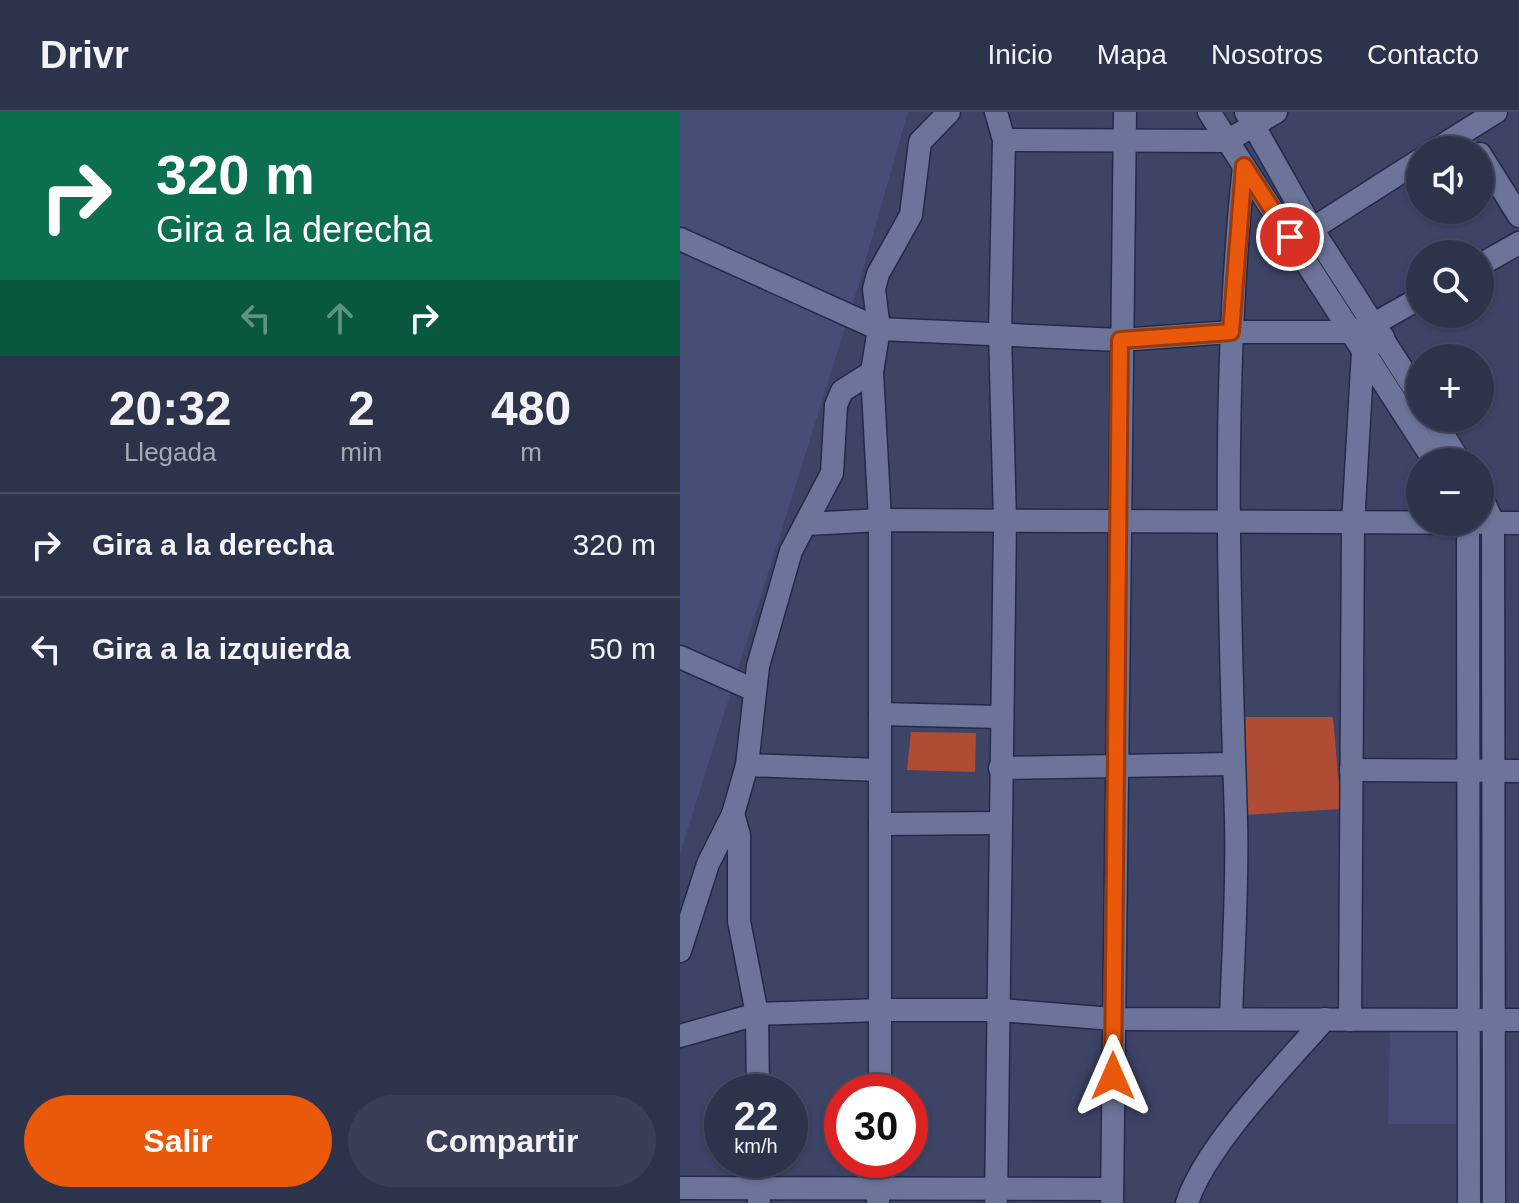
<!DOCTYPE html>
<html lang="es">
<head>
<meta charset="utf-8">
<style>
  :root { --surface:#2e334c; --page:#3a3f56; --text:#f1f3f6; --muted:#a7aab5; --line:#494e64; --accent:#ea580c }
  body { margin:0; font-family:Helvetica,sans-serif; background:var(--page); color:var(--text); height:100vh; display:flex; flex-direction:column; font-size:30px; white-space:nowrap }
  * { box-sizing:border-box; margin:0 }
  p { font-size:26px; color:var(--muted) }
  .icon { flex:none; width:44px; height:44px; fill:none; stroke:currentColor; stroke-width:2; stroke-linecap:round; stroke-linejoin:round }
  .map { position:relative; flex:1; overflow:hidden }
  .panel { display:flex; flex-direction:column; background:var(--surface); width:680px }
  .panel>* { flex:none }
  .hud { background:#0b6e4f; color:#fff; overflow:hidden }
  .fabs { position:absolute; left:726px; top:24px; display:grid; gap:16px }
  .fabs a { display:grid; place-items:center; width:88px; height:88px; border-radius:50%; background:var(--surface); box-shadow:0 2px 6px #0004,0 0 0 2px var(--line); font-size:40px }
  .speed { position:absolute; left:24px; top:962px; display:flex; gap:16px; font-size:40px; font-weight:700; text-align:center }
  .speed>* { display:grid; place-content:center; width:104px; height:104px; border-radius:50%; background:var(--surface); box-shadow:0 2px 6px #0004,0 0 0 2px var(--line); line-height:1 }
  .speed small { font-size:20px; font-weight:400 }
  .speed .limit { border:12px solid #d22; background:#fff; color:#111 }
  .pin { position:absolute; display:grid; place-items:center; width:68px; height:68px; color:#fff; margin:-34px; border:4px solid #fff; border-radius:50%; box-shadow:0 2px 8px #0007 }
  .me { position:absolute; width:88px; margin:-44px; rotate:0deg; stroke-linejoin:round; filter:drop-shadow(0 0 6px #0008) }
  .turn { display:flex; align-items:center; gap:28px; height:168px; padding:0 24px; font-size:36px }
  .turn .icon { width:104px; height:104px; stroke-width:2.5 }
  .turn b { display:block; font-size:56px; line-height:68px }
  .lanes { display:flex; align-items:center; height:76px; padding:0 24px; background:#0003; justify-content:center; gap:40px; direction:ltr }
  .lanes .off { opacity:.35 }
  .eta { display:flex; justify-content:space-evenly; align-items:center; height:136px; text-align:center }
  .eta b { font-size:48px; font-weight:700; line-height:56px }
  .action { display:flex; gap:16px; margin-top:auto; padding:16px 24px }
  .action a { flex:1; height:92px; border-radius:48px; background:var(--accent); color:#fff; font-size:32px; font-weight:700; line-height:92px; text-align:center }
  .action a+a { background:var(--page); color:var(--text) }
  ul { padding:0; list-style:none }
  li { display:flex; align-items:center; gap:24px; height:104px; padding:0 24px; border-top:2px solid var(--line) }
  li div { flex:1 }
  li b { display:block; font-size:30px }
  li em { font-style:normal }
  header { display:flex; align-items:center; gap:48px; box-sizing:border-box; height:112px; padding:0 40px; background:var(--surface); border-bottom:2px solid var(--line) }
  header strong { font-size:38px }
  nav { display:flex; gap:44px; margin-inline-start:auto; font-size:28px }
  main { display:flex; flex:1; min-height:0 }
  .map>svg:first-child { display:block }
  .built { fill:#464d77 }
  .green { fill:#b14c34 }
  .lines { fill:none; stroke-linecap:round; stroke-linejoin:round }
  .minor-casing { stroke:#24294a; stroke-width:25 }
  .minor { stroke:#6c749a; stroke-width:22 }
  .route-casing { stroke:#983908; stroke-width:20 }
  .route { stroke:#ea580c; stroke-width:14 }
</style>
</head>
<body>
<header>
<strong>Drivr</strong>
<nav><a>Inicio</a><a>Mapa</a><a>Nosotros</a><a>Contacto</a></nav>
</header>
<main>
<section class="panel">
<div class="hud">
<div class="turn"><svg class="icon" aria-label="right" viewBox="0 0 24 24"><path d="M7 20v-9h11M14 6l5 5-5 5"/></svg><div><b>320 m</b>Gira a la derecha</div></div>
<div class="lanes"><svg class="icon off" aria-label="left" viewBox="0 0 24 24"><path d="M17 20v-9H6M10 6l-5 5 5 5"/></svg><svg class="icon off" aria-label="ahead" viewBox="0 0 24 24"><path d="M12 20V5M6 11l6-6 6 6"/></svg><svg class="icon" aria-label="right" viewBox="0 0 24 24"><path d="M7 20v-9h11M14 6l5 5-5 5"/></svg></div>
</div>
<div class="eta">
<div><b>20:32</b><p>Llegada</p></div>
<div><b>2</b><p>min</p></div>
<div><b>480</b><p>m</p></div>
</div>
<ul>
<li><svg class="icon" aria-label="right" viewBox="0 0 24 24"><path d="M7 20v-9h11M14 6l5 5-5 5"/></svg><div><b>Gira a la derecha</b></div><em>320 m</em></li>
<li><svg class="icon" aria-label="left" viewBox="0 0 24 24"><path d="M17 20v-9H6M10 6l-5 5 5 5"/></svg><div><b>Gira a la izquierda</b></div><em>50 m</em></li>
</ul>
<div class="action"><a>Salir</a><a>Compartir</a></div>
</section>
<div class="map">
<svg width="839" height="1091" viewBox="0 0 839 1091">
  <rect width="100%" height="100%" fill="#3d4466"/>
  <g class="built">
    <polygon points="0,0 228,0 180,168 0,742"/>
    <polygon points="710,919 778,920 778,1012 708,1012"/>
  </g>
  <g class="green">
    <polygon points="564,605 653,605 661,697 562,703"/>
    <polygon points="231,620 296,621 295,660 227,658"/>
  </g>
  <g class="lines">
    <g class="minor-casing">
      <g id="minor">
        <polyline points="316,0 324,28 320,220 325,409 316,1091"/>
        <polyline points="529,0 755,350"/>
        <polyline points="566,0 632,117 740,285"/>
        <polyline points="324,28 547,29 596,0"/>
        <polyline points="755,38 816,0"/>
        <polyline points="800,42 839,104"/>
        <polyline points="632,117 740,48"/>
        <polyline points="0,127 199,217 440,228 551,220 671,220 694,212 740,186"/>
        <polyline points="800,153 839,131"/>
        <polyline points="753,306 780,350"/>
        <polyline points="800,382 813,410 814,1091"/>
        <polyline points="788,410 789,1091"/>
        <polyline points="127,412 200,408 839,411"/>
        <polyline points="0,545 74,578"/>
        <polyline points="200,602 320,605"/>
        <polyline points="67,653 199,658"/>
        <polyline points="320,656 553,652"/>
        <polyline points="671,658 839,659"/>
        <polyline points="53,702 59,723 59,809 77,902 78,980"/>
        <polyline points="200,712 319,711"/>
        <polyline points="0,839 28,752 53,702 67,653 78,554 111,439 152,361 156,293 162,279 192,260"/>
        <path d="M551 907C553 841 558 774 556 707 549 490 541 270 564 54"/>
        <polyline points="670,908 673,412 683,239 703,225"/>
        <polyline points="0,924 77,902 202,898 321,898 433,907 839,908"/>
        <polyline points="200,980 200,408 192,260 199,217 194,177 198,162 231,103 240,30 269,0"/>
        <polyline points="79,1048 79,1090"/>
        <polyline points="0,1076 432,1077"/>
        <polyline points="198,1091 199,1048"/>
        <polyline points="432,1091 445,0"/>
        <path d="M507 1091C525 1034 605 953 645 907"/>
      </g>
    </g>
    <use href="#minor" class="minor"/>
  </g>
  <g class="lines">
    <g class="route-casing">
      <polyline id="route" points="433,964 440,228 551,220 564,54 610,125"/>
    </g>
    <use href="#route" class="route"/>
  </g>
</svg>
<div class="fabs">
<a><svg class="icon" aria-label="sound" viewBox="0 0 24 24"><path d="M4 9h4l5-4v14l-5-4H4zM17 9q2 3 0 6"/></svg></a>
<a><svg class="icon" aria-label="search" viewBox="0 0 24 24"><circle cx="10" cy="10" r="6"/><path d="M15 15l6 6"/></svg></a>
<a>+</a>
<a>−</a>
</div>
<div class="speed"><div>22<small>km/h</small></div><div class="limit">30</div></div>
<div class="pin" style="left:610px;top:125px;background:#d93025"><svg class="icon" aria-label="arrive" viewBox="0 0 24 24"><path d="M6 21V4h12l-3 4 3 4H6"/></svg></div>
<svg class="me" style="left:433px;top:964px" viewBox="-20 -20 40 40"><path d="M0-17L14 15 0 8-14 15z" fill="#ea580c" stroke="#fff" stroke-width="4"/></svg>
</div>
</main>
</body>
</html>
